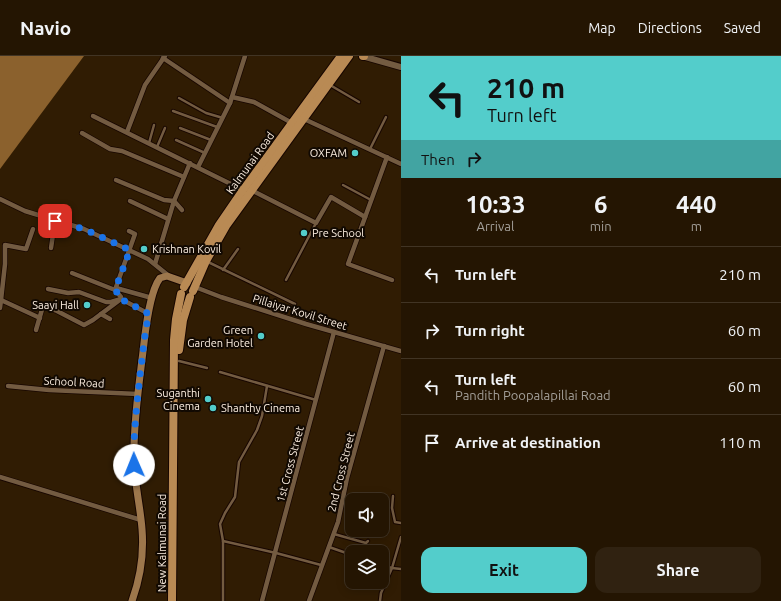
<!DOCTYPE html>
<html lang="en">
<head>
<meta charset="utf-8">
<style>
  :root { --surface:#241502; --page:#302211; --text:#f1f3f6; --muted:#a39f99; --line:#413424; --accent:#53cdcb }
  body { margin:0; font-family:Ubuntu,sans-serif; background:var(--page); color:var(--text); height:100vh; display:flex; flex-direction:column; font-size:15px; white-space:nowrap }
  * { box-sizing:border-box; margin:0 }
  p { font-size:13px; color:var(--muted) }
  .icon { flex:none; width:22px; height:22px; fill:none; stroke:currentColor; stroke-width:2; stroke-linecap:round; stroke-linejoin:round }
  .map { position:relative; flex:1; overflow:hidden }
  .panel { display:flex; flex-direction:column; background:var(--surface); width:380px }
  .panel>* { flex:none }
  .top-card { background:#53cdcb; color:#111; overflow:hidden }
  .fabs { position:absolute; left:345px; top:437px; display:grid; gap:8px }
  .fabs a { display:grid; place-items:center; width:44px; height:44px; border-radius:8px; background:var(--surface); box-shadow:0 2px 10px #0003,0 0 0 1px var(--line); font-size:20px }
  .pin { position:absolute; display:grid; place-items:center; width:34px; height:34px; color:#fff; margin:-17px; border-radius:8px; box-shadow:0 2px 6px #0006 }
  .me { position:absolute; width:44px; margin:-22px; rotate:359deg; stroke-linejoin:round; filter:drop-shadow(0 0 3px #0008) }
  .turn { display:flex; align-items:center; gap:14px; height:84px; padding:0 20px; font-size:18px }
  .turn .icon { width:52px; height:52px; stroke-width:2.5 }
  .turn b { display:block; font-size:28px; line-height:34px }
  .then { display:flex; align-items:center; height:38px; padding:0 20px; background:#0003; gap:8px; font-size:15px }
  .eta { display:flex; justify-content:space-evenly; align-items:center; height:68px; text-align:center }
  .eta b { font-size:24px; font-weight:700; line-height:28px }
  .cta { display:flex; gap:8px; margin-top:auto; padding:8px 20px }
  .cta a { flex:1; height:46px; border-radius:12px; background:var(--accent); color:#111; font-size:16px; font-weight:700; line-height:46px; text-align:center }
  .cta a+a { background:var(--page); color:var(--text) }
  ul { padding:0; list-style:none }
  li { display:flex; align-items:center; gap:12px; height:56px; padding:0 20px; border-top:1px solid var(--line) }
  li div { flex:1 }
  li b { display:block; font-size:15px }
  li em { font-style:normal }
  header { display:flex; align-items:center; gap:24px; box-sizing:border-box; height:56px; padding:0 20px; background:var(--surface); border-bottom:1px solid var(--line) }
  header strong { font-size:19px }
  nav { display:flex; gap:22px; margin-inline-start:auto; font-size:14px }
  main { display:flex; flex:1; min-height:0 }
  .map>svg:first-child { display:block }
  .water { fill:#8b612d }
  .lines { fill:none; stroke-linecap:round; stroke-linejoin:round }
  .lane-casing { stroke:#170600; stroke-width:4.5 }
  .street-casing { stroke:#170600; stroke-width:6 }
  .secondary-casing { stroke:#170600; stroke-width:8 }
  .primary-casing { stroke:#170600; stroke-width:9 }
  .highway-casing { stroke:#170600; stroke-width:10 }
  .lane { stroke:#735b41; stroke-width:2.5 }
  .street { stroke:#735b41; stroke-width:4.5 }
  .secondary { stroke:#735b41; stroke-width:6 }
  .primary { stroke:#9d774c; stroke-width:7 }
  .highway { stroke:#b98a54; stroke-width:8 }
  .route { stroke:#1a73e8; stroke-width:7; stroke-dasharray:0 12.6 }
  .poi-dot { fill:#53cdcb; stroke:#110902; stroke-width:1.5 }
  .labels { text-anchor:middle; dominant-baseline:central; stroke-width:4; stroke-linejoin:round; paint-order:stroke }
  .poi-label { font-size:11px; fill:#fdefe1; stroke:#110902; text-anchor:end }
  .street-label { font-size:11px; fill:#fdefe1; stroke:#110902 }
</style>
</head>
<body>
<header>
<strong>Navio</strong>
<nav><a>Map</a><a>Directions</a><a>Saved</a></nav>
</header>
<main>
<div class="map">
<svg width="401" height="545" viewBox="0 0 401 545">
  <rect width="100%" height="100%" fill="#301c03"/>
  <polygon class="water" points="0,0 84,0 0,113"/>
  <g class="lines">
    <g class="lane-casing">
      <g id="lane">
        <polyline points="330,29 359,46"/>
        <polyline points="179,42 206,57 223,62"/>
        <polyline points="173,55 217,71"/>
        <polyline points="180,72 211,84"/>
        <polyline points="176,84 205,97"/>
        <polyline points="149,87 154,69"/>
        <polyline points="157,91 165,72"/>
        <polyline points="370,93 386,61"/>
        <polyline points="343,129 371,144"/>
        <polyline points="208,206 295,248"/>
        <polyline points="223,214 238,193"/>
        <polyline points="286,224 316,167"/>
        <polyline points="179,305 207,312"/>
        <polyline points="220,316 316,344"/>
        <polyline points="393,440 392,452 395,466 401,467"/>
        <polyline points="334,478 366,487 368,485"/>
        <polyline points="223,485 276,497 321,509"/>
        <polyline points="329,491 352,499"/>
        <polyline points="382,509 392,512 401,513"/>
        <polyline points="223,545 223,485 220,468 225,457 235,441 239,406 257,374 262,360 267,330"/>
        <polyline points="380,545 381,537 392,512 401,481"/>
      </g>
    </g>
    <g class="street-casing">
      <g id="street">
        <polyline points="163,2 230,47"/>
        <polyline points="232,41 254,46 292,67"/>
        <polyline points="93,60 243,134"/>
        <polyline points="304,63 401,108"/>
        <polyline points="127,76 145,29 165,0"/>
        <polyline points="82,77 110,93 122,95 184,121"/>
        <polyline points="387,101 348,208 392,224"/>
        <polyline points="198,111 230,47 245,0"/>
        <polyline points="116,124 164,144 174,145 182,154"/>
        <polyline points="251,134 316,167 331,141 365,161"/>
        <polyline points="0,143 25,155 84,173 148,203 169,220"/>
        <polyline points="130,145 168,163"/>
        <polyline points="51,192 55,165"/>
        <polyline points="155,208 174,145 190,107"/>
        <polyline points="72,217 115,234 121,241 121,243 149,258"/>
        <polyline points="195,231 221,241 306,268 401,295"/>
        <polyline points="116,232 152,242"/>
        <polyline points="115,234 135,178 129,175"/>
        <polyline points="1,244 5,208 5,189 26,193 33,173"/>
        <polyline points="0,252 1,244 40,262"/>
        <polyline points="101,258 110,263"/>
        <polyline points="36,274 43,250 57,255 84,269 93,264 121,243 111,246 106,246 79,236 68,237 48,233"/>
        <polyline points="8,330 49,334 138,338"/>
        <polyline points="0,421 141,464"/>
        <polyline points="262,545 334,276"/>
        <polyline points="309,545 338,466 347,422 384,290"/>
      </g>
    </g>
    <g class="secondary-casing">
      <polyline id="secondary" points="362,0 401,11"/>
    </g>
    <g class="primary-casing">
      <path id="primary" d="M132 545C140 523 144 497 142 473 140 447 133 422 134 395 134 359 140 322 144 287 146 270 150 235 160 222L167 220 187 227"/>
    </g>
    <g class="highway-casing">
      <g id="highway">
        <polyline points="363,0 364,0"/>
        <polyline points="184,231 219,169 243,134 341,0"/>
        <polyline points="193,235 206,205 226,170 349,0"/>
        <polyline points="179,294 183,264 190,241"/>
        <polyline points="172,545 174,284 176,263 181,238"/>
      </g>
    </g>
    <use href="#lane" class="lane"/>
    <use href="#street" class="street"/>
    <use href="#secondary" class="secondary"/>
    <use href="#primary" class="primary"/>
    <use href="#highway" class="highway"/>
  </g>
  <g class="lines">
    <path class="route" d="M55 165 84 173 130 194 115 234 121 241V243L149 258C144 278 143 299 140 319 137 349 133 379 134 409"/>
  </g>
  <g class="poi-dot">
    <circle cx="355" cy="97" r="4"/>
    <circle cx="304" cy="177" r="4"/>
    <circle cx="144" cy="193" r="4"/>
    <circle cx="87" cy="249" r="4"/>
    <circle cx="261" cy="280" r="4"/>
    <circle cx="208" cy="343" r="4"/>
    <circle cx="213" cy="352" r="4"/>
  </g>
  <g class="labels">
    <g class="poi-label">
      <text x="347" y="97">OXFAM</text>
      <text x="312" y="177" text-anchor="start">Pre School</text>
      <text x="152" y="193" text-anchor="start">Krishnan Kovil</text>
      <text x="79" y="249">Saayi Hall</text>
      <text x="253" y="274">Green<tspan x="253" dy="13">Garden Hotel</tspan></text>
      <text x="200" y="337">Suganthi<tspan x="200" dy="13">Cinema</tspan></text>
      <text x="221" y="352" text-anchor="start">Shanthy Cinema</text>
    </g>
    <g class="street-label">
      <text transform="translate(250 107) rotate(-54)">Kalmunai Road</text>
      <text transform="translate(300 256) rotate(17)">Pillaiyar Kovil Street</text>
      <text transform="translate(74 326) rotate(3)">School Road</text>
      <text transform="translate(290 408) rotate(-75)">1st Cross Street</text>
      <text transform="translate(341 416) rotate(-76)">2nd Cross Street</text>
      <text transform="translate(162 487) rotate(-90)">New Kalmunai Road</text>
    </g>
  </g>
</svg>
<div class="fabs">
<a><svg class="icon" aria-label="sound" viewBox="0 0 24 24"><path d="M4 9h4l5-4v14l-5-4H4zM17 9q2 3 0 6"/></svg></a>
<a><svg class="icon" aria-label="layers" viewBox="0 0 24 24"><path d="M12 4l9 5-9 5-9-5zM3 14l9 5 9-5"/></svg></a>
</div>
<div class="pin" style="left:55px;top:165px;background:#d93025"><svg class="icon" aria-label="arrive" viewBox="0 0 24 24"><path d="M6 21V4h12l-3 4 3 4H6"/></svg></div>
<svg class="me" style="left:134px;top:409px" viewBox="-20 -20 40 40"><circle r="19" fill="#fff"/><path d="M0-13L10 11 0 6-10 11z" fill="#1a73e8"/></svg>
</div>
<section class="panel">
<div class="top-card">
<div class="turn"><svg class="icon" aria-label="left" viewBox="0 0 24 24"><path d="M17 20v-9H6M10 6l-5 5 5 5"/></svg><div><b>210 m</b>Turn left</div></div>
<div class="then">Then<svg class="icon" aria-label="right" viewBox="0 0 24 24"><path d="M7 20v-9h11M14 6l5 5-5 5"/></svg></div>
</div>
<div class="eta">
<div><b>10:33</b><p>Arrival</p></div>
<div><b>6</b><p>min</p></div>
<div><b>440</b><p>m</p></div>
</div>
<ul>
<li><svg class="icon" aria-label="left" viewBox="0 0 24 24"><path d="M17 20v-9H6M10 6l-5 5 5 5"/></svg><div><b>Turn left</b></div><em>210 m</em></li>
<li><svg class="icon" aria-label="right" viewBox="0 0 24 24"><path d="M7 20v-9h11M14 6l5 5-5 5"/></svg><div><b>Turn right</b></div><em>60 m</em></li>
<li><svg class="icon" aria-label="left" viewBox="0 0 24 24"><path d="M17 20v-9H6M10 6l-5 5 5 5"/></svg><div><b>Turn left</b><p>Pandith Poopalapillai Road</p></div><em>60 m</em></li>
<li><svg class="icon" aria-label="arrive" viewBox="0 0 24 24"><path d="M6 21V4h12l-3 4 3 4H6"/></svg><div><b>Arrive at destination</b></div><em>110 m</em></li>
</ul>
<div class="cta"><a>Exit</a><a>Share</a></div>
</section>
</main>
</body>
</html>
